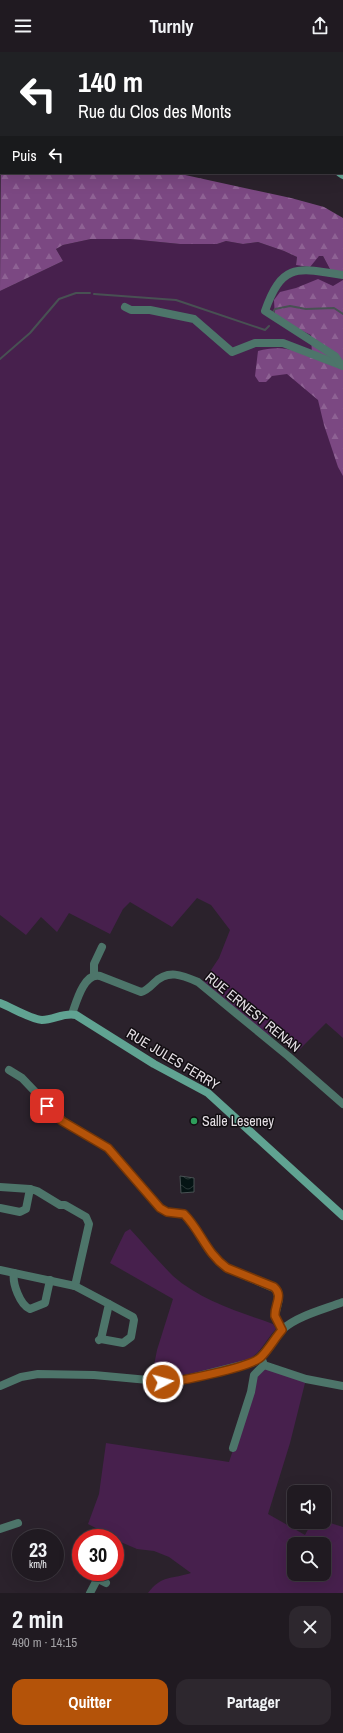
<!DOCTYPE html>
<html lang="fr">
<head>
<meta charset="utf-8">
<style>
  :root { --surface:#201a21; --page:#2d272e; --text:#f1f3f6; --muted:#a2a1a5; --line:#3d383f; --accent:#b45309 }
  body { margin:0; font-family:"Archivo Narrow",sans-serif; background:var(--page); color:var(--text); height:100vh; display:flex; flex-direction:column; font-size:15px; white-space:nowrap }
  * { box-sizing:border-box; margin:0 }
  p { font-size:13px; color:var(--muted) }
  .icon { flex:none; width:22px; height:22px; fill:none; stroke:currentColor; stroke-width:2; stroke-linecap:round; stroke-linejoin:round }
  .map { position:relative; height:1541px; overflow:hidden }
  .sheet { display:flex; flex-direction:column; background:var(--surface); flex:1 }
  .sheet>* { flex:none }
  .hud { position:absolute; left:0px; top:0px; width:343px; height:122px; box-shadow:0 4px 16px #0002,0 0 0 1px var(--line); background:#202124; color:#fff; overflow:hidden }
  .tools { position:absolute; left:287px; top:1433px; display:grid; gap:8px }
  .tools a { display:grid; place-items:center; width:44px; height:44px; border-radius:8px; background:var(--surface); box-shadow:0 4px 16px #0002,0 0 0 1px var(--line); font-size:20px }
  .speed { position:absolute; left:12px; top:1477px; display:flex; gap:8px; font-size:20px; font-weight:700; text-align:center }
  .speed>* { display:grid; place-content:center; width:52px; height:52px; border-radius:50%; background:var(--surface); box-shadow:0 4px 16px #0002,0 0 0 1px var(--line); line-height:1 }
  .speed small { font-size:10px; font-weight:400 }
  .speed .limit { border:6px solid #d22; background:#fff; color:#111 }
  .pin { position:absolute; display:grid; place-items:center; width:34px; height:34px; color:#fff; margin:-17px; border-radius:8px; box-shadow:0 2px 6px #0006 }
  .me { position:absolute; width:44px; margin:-22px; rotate:84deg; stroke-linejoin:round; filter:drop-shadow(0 0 3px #0008) }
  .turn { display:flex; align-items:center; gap:14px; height:84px; padding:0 12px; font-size:18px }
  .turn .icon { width:52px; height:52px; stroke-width:2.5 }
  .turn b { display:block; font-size:28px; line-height:34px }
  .then { display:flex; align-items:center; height:38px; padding:0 12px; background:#0003; gap:8px; font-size:15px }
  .round { display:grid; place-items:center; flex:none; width:42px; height:42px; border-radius:12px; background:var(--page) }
  .overview { display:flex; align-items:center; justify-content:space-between; height:68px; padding:0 12px }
  h1 { font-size:24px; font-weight:800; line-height:30px }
  .primary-button { display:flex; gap:8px; margin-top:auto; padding:8px 12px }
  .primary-button a { flex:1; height:46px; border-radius:12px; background:var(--accent); color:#fff; font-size:16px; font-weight:800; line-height:46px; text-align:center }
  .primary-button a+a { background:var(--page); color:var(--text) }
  header { display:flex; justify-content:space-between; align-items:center; height:52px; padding:0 12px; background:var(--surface); font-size:18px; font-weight:800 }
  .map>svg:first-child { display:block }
  .grass { fill:#47204d; fill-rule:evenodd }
  .forest { fill:url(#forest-firs) }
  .water { fill:url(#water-waves); stroke:#485153 }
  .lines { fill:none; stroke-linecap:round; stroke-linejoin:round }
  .stream { stroke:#485153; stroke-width:2 }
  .street { stroke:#4d756a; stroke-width:8 }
  .secondary { stroke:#60a392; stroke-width:8 }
  .route-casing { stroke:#753606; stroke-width:10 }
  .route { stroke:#b45309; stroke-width:7 }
  .leisure-dot { fill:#2e9e5b; stroke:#110d11; stroke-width:1.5 }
  .labels { text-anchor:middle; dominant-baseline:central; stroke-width:3; stroke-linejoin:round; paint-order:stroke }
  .street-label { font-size:14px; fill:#e5dfe5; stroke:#110d11 }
  .poi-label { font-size:14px; fill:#e5dfe5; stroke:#110d11; text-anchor:start }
</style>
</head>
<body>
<header><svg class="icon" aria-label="menu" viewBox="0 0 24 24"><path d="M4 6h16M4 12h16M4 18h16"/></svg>Turnly<svg class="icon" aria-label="share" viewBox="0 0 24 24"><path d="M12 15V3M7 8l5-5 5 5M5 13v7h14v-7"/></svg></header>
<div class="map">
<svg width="343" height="1541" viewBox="0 0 343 1541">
  <defs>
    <pattern id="forest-firs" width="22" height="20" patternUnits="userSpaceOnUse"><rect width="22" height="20" fill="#7b4882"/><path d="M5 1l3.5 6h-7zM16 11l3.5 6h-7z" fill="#8e6294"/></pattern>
    <pattern id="water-waves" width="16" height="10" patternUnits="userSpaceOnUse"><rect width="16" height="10" fill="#051414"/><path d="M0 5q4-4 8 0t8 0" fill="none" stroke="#293636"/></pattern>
  </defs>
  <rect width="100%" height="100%" fill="#2b222c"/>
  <g class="grass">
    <polygon points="91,187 130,187 180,192 217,192 226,189 243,192 258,190 284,199 297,205 296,213 319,204 323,204 331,219 343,221 343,986 326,971 297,1000 273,983 269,985 203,930 219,906 230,878 211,853 197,846 172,875 130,850 123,857 110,882 69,861 57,880 41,865 26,883 0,863 0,239 63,209 56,197 63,193"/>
    <path d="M130 1177C144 1192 158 1209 173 1224 200 1248 239 1260 273 1272L276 1277C267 1286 261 1301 249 1307 242 1311 231 1313 223 1315 199 1320 177 1326 152 1324L157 1298 173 1247 110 1211 125 1180Z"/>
    <path d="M264 1313 306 1327 290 1391 268 1462 305 1483 312 1470 324 1469 343 1475V1541H148C161 1523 173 1527 191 1521L169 1505 154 1499 137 1497 116 1488 115 1486 88 1472 99 1442 106 1391 229 1410 241 1374 254 1323ZM294 1492H324V1522H294Z"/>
  </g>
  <g class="forest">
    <polygon points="1,85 1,121 176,121 291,146 324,155 343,166 343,221 331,219 323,204 319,204 310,215 296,213 297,205 284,199 258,190 243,192 226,189 217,192 180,192 130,187 91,187 63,193 56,197 63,209 0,239"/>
    <path d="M318 227 333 234 343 228V424L338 415 324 373 318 348 287 322 272 324 266 330H259L255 324 258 299C279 293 292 298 312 303L311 283 275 266 274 248 280 240 296 236Z"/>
  </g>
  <polygon class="water" points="180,1124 194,1126 194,1140 181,1141"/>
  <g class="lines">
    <g class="stream">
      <polyline points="94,242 176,248 265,278 269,274"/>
      <polyline points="273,260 275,257 290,254 306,257 334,256 343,262"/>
      <polyline points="0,307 30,281 59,247 76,241 90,241"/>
    </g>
    <g class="street">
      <polyline points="49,0 49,1"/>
      <polyline points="111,0 112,1"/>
      <polyline points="172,0 172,1"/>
      <polyline points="246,0 246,1"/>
      <polyline points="297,0 298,1"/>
      <polyline points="342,20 343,21"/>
      <polyline points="342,61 343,61"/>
      <polyline points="125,255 131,258 150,258 194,267 232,300 255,291 283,291 343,314"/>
      <path d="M341 313 335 304 265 259C282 210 298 216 343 223"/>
      <polyline points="94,923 94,912 102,895"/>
      <path d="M72 962C76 951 84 920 100 924L141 940C146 939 150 935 154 931 168 917 182 923 198 930L288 1004 343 1052"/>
      <path d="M9 1018 22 1026 63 1069 108 1096 160 1156 167 1160 184 1162C200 1179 208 1202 227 1216L276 1237 279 1247 275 1264 282 1278"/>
      <polyline points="0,1135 30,1137 37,1139 60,1153 65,1153 86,1165 89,1172 75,1234"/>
      <polyline points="0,1156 20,1160 26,1157 30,1137"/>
      <polyline points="0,1218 75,1234 109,1252 101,1287 99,1288"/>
      <path d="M14 1221C12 1231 20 1253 30 1257L45 1251 50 1228"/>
      <polyline points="101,1287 123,1291 131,1285 134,1268 133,1265 109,1252"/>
      <polyline points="264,1313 306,1327 343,1334"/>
      <path d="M0 1334 21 1325 38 1322 94 1323 170 1330 191 1326 254 1310C267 1302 272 1287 283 1277 297 1264 325 1257 343 1250"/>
      <polyline points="233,1396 251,1340 254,1323 264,1313 261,1305"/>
      <polyline points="0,1477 18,1471"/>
      <polyline points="98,1527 106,1531"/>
      <polyline points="90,1541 101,1520"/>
    </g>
    <g class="secondary">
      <polyline points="0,46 1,46"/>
      <polyline points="340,121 343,123"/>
      <path d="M0 951C11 955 30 967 42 968 54 968 64 960 76 963L154 1012 208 1041 343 1164"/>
    </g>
  </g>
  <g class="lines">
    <g class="route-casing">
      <path id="route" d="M47 1054 62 1069 108 1096 160 1156 167 1160 184 1162C201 1179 206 1201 227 1216L274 1235C284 1244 274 1253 275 1264L282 1278C275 1286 269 1297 261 1305 251 1315 179 1330 163 1330"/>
    </g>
    <use href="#route" class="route"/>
  </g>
  <circle class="leisure-dot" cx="194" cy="1069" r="4"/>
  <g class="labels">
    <g class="street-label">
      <text transform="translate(253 960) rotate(39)">RUE ERNEST RENAN</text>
      <text transform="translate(173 1007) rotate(31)">RUE JULES FERRY</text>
    </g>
    <g class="poi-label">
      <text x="202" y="1069">Salle Leseney</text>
    </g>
  </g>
</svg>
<div class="tools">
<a><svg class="icon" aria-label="sound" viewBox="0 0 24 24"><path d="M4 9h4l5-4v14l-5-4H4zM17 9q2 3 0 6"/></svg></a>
<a><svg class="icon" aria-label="search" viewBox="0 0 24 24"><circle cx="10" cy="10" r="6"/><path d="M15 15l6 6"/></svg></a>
</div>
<div class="speed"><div>23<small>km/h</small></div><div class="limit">30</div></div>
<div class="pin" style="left:47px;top:1054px;background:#d93025"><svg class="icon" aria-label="arrive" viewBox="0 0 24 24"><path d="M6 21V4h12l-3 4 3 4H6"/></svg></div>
<svg class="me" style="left:163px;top:1330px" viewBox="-20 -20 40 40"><circle r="17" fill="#b45309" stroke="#fff" stroke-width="3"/><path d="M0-11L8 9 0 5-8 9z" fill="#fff"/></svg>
<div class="hud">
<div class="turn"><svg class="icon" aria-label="left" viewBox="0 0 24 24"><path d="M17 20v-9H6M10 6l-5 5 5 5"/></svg><div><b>140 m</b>Rue du Clos des Monts</div></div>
<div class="then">Puis<svg class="icon" aria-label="left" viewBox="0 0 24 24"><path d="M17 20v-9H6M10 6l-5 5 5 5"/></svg></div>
</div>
</div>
<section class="sheet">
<div class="overview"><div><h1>2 min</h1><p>490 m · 14:15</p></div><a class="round"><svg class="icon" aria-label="close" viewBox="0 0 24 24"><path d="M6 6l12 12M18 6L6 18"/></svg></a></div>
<div class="primary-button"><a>Quitter</a><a>Partager</a></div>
</section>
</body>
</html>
